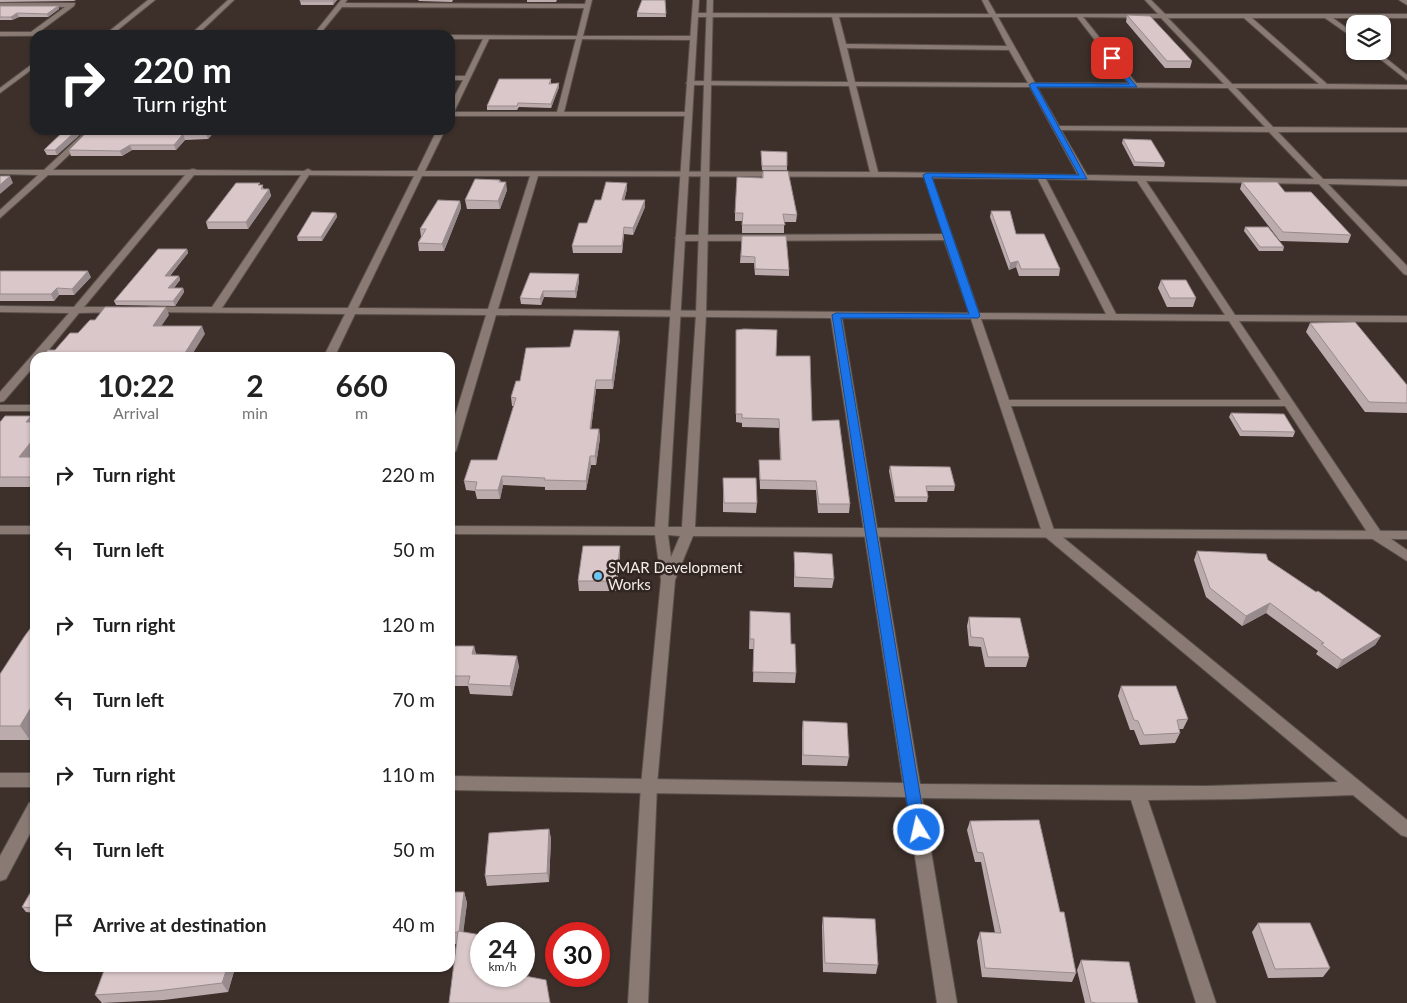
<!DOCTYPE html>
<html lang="en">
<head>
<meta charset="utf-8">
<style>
  :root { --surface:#fff; --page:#f6f6f6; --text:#222; --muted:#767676 }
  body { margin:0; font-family:Lato,sans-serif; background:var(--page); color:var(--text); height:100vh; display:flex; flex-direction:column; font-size:19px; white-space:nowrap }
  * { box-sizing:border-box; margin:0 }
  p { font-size:16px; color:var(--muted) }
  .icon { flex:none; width:28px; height:28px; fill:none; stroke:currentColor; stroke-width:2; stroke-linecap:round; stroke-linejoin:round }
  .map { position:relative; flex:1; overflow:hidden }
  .sheet { position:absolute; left:30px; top:352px; width:425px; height:620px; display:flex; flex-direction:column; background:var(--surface); border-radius:15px; box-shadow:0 1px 4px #0004 }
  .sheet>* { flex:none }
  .hud { position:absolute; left:30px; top:30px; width:425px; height:105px; border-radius:15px; box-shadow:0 1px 4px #0004; background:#202124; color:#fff; overflow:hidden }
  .tools { position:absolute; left:1346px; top:15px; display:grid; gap:10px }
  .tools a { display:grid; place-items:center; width:45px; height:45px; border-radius:10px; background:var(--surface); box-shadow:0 1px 4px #0004; font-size:25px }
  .speed { position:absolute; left:470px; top:922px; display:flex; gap:10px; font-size:25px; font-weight:700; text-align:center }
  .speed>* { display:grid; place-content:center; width:65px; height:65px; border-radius:50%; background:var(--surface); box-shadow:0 1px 4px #0004; line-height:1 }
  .speed small { font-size:12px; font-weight:400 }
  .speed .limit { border:8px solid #d22; background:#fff; color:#111 }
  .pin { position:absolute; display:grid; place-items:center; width:42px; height:42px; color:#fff; margin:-21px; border-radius:10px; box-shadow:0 2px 8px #0006 }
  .me { position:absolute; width:55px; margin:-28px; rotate:351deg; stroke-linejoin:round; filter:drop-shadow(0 0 4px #0008) }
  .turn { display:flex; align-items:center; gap:18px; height:105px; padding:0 20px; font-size:22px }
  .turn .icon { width:65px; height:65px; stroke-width:2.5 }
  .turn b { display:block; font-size:35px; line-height:42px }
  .eta { display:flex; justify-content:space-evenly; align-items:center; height:85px; text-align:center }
  .eta b { font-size:30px; font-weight:700; line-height:35px }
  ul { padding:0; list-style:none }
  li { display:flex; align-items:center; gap:15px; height:75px; padding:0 20px }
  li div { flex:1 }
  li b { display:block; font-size:19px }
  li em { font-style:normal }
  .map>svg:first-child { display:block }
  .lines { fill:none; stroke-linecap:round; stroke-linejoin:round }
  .minor-casing { stroke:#594f4a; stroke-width:2 }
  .tertiary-casing { stroke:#594f4a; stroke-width:2 }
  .minor { fill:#897a74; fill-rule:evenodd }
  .tertiary { fill:#897a74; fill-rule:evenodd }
  .wall { fill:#bbabad }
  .shaded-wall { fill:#988b8d }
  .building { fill:#d9c7c9; stroke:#988b8d }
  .route { fill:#1a73e8; stroke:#114b97 }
  .poi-dot { fill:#6ec2f4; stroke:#322621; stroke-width:2 }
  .labels { text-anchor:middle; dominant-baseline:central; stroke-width:5; stroke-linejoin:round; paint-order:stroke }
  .poi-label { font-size:15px; fill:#f3ebe7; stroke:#322621; text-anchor:start }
</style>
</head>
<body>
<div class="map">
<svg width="1407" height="1003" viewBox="0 0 1407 1003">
  <rect width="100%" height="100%" fill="#3d302b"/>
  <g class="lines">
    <g class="minor-casing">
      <g id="minor">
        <polygon points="148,0 155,0 114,33 143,33 146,35 0,36 0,32 31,32 65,7 0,7 0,3 75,3 74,6 39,32 107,33"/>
        <polygon points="228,0 234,0 197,35 190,35"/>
        <path d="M341 0H347L345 3 585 4 586 0H592L583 36H693L696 38 693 40 582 39 564 112H688L692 114 688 116H450V105L463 80H450V76H465L483 39H450V35L577 36 584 8 342 7 319 35H313ZM489 39H576L557 112H454Z"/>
        <path d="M982 0H988L996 14H1158L1145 0H1151L1165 14H1407V18H1333L1355 34V39L1325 18H1252L1327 84 1407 85V89L1236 88 1273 127 1407 128V132H1278L1323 179 1407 180V186L1328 184 1407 266V275L1404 274 1319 184 1146 181 1235 315 1407 316V322L1239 321 1381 532 1407 550V561L1371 538 1285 406H1011L1054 530 1407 820V837L1401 835 1353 795 1243 799 1148 800 1216 1003H1196L1131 800 922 798 957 1003H937L906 797 450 790V776L903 783 831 318 496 315 456 451 450 455V432L486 315 355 314 334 358H323L345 314 146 312V308L150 307H212L301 175H194L84 307H117L121 308V312L79 313 42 358H35V365L4 401 0 402V392L69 313 0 312V306L74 307 185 175H48L0 218V210L38 175 0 174V170H44L87 130H95L53 170H189L193 169 197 170 304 171 308 169 312 171H417L437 130H445L425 171 870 172 849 86 690 85 686 83 690 81 848 82 832 17H695L692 15 695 13 989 14ZM839 17H992L1007 46 846 44ZM998 17H1077L1128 83H1035ZM1083 17 1161 18 1224 84 1136 83ZM1168 18H1244L1319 84H1232ZM847 48 1009 50 1028 83 855 82ZM856 86 1030 87 1078 175 878 172ZM1037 87 1228 88 1265 127 1059 126ZM1061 130 1269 132 1314 179 1087 175ZM309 175 414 176 348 308H222ZM422 176H530L488 309 358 308ZM538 176 924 177 943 234 680 235 675 238 680 241 944 240 969 313 498 309ZM932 178 1038 179 1106 314 979 313ZM1046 179 1137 181 1225 315 1116 314ZM842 318 971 319 1043 535 1338 782 1206 786 920 784ZM981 319 1229 321 1281 400H1009Z"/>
        <polygon points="1370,51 1377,51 1407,75 1407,80"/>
        <polygon points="35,62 35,67 0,93 0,88"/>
        <rect x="0" y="405" width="35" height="6"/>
        <rect x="0" y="773" width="35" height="14"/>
        <polygon points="35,801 35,824 6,879 0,881 0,856 29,803"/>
      </g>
    </g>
    <g class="tertiary-casing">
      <g id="tertiary">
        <path d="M693 0H699L668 527H682L696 314 707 0H713L706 314 695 527 1407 531V539L693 536 675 580 657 785 648 1003H628L641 785 661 580 655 535 450 534V526L655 527ZM668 535 680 536 671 557Z"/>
        <polygon points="1399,0 1407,0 1407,5"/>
        <rect x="0" y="526" width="35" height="8"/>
      </g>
    </g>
    <use href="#minor" class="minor"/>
    <use href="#tertiary" class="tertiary"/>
  </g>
  <g class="wall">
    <polygon points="0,0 76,0 74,1 0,2"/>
    <polygon points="337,0 333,5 301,5 300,1"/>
    <polygon points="418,0 453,0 452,2 419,1"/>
    <polygon points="527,0 557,0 556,2 527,2"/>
    <polygon points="665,0 666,17 637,17 637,13"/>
    <polygon points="0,6 58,6 59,9 48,17 19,17 12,20 0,20"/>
    <polygon points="1127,15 1192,61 1190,68 1165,68 1126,22"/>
    <polygon points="551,79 551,84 559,87 551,108 519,107 517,110 487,110 487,106"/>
    <polygon points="65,130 85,130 57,155 47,155 44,150"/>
    <polygon points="216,130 208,139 185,140 176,150 132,150 122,156 71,156 69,150"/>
    <polygon points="1123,139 1165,163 1164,167 1134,166 1122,143"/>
    <polygon points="761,155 787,166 787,170 762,170"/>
    <polygon points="763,171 797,215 796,222 784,222 784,233 742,233 742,221 735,221 735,213 762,178"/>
    <polygon points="500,180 501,182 507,190 500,209 467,209 465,200"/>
    <polygon points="1242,182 1285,192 1351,235 1348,243 1280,241 1240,189"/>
    <polygon points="627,183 627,189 624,200 645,207 633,235 624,234 622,253 573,253 572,246 601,200"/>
    <polygon points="261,185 264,189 269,189 271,196 248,229 208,229 206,222"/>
    <polygon points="460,201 461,208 444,251 419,251 418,243 421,237 420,229"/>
    <polygon points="991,211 1016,234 1060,269 1059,276 1019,276 1016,267 1009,270 990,217"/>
    <polygon points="336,213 337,217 322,241 298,241 297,237"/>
    <polygon points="1245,227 1284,247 1283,251 1259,251 1244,231"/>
    <polygon points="742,236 789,270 789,276 755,275 754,263 740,263"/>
    <polygon points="187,249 188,253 170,276 179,276 180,280 174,288 183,288 184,292 175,306 116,305 114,301"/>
    <polygon points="0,271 91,277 74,295 59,295 54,301 0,301"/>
    <polygon points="579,274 579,281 576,298 544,297 541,305 521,304 520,298"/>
    <polygon points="1161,280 1196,298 1193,307 1167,307 1158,288"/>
    <polygon points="1310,323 1407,385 1407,413 1365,412 1306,332"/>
    <polygon points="736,330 776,356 812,421 850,504 849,513 818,513 816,490 760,489 759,460 780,460 779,428 742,427 742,423 736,422"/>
    <polygon points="620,339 613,389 596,389 591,429 599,429 600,438 596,465 591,465 586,490 545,490 545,487 503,485 500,499 477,499 475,491 466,490 464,481 497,460 514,406 512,406 511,397 520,381 570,347"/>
    <polygon points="35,364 35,375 32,368"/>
    <polygon points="1231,413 1295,432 1293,437 1240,436 1229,417"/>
    <polygon points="31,416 34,422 35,422 35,452 31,457 35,457 35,487 0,487 0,422"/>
    <polygon points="890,466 955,486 954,491 927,491 928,497 927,502 895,502 889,471"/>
    <polygon points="723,478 757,503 756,513 723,512"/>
    <polygon points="620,546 620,556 616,591 579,591 578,581"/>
    <polygon points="1197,551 1268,560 1381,636 1375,645 1337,669 1316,654 1318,651 1266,613 1242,626 1206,597 1194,560"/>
    <polygon points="794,552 834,579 832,588 794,587"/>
    <polygon points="750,611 791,644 796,673 795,683 753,682 754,649 749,649"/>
    <polygon points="969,617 1029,657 1026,667 985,667 981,647 969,646 967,626"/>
    <polygon points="450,646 474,646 476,654 519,666 512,696 470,694 468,686 450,686"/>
    <polygon points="0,674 30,740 0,740"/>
    <polygon points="1121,686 1188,719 1183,729 1179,729 1180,733 1175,743 1140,745 1134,730 1130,730 1118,696"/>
    <polygon points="803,721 849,757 847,766 802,765 802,731"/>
    <polygon points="970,821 1060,912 1076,973 1072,982 982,977 977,941 980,932 995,933 981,862 975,862 967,830"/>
    <polygon points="549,829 551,839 549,882 487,886 485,876"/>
    <polygon points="35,885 35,913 26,912 22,907"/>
    <polygon points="450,892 464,892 467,903 463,932 528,945 530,957 528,977 551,1003 457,944 450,944"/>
    <polygon points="823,917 878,965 876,974 823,972 822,926"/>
    <polygon points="1258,923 1330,968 1323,977 1268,978 1252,932"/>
    <polygon points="1081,960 1138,1003 1085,1003 1077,970"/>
    <polygon points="105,968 235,968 228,992 164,1000 102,1003 95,995"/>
  </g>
  <g class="shaded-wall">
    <polygon points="334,0 337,0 333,5 333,1"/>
    <polygon points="58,6 59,9 48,17 47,14"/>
    <polygon points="17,13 19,17 12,20 11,17"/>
    <polygon points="559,83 559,87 551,108 551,104"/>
    <polygon points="77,130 85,130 57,155 55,150"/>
    <polygon points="209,130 216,130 208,139 206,134"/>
    <polygon points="183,134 185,140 176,150 174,145"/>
    <polygon points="130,145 132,150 122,156 120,151"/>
    <polygon points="10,176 13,183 0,194 0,185"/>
    <polygon points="506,182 507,190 500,209 498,201"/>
    <polygon points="627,183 627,189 623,206 622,200"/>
    <polygon points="269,189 271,196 248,229 246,222"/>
    <polygon points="645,200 645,207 633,235 633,228"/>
    <polygon points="460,201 461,208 444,251 442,244"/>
    <polygon points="336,213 337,217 322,241 321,237"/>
    <polygon points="624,227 624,234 622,253 622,246"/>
    <polygon points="187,249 188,253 166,280 165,276"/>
    <polygon points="1018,261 1016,267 1009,270 1010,263"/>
    <polygon points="88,271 91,277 74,295 72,289"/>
    <polygon points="579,274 579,281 576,298 575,291"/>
    <polygon points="179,276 180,280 170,292 168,288"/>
    <polygon points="57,288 59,295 54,301 51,294"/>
    <polygon points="183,288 184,292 175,306 173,301"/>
    <polygon points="543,291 544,297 541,305 540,299"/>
    <polygon points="166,307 169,315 156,334 153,326"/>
    <polygon points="202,326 205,334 190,358 185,353"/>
    <polygon points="619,331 620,339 613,389 612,380"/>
    <polygon points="201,353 202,358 198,358"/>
    <polygon points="596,380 596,389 590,438 590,429"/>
    <polygon points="31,416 35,424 26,422"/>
    <polygon points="599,429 600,438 596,465 595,456"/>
    <polygon points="35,437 35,452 24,466 19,457"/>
    <polygon points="590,456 591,465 586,490 586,481"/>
    <polygon points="502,476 503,485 500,499 498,490"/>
    <polygon points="620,546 620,556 616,591 616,581"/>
    <polygon points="1270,603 1266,613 1242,626 1246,616"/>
    <polygon points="1381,636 1375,645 1337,669 1342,660"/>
    <polygon points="474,646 476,656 472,654"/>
    <polygon points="517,656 519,666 512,696 510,686"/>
    <polygon points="35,701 35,731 30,740 20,726"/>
    <polygon points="549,829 551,839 549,882 547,873"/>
    <polygon points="464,892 467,903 462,943 459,932"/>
    <polygon points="528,945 530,957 527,988 525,976"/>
    <polygon points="227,968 235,968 228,992 222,983"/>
  </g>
  <g class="building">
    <polygon points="300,0 334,0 333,1 300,1"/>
    <polygon points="642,0 665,0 666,14 637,13"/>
    <polygon points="0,6 58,6 47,14 17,13 11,17 0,17"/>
    <polygon points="1127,15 1150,16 1192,61 1167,61"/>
    <polygon points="499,79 551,79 549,84 559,83 551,104 518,103 517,106 487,106"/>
    <polygon points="65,130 77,130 55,150 44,150"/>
    <polygon points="89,130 209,130 206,134 183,134 174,145 130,145 120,151 69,150"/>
    <polygon points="1123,139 1151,140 1165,163 1135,162"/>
    <polygon points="761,151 787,152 787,166 762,166"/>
    <polygon points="763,171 788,171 797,215 783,214 785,225 742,225 743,213 735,213 737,177 763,178"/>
    <polygon points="0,176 10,176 0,185"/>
    <polygon points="475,179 500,180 499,182 506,182 498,201 465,200"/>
    <polygon points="606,182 627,183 622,200 645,200 633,228 624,227 622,246 572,246 579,223 587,223 595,200 601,200"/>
    <polygon points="1242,182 1277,182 1285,192 1311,192 1351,235 1283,232"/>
    <polygon points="236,183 260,183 258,185 263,185 261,189 269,189 246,222 206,222"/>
    <polygon points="438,200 460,201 442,244 418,243 426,229 420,229"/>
    <polygon points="991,211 1010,211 1016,234 1044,234 1060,269 1021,269 1018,261 1010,263"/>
    <polygon points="312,212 336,213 321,237 297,237"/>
    <polygon points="1245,227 1268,227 1284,247 1260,247"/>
    <polygon points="742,236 786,236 789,270 755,269 755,257 741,256"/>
    <polygon points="158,249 187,249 165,276 179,276 168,288 183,288 173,301 114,301"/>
    <polygon points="0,271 88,271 72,289 57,288 51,294 0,294"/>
    <polygon points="530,273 579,274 575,291 543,291 540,299 520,298"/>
    <polygon points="1161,280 1186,280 1196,298 1170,298"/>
    <polygon points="105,307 166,307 153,326 202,326 185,353 201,353 198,358 41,358 48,350 55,350 70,333 78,333 90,320 95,320"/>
    <polygon points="1355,322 1407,385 1407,403 1369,402 1310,323"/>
    <polygon points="744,329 777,330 776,356 810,356 812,421 839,420 850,504 819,504 816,481 760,480 759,460 781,460 779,419 742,418 742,414 736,414 736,330"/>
    <polygon points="574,330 619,331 612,380 596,380 590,429 599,429 595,456 590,456 586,481 544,480 545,478 502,476 498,490 475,490 477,482 464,481 471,460 497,460 516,398 511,397 516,381 520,381 526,348 570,347"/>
    <polygon points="271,356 295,358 266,358"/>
    <polygon points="1231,413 1284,414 1295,432 1242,431"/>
    <polygon points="5,416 31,416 26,422 35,422 35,437 19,457 35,457 35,477 0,477 0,422"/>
    <polygon points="890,466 950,467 955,486 926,486 928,497 895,497"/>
    <polygon points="723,478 756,478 757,503 724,503"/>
    <polygon points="583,546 620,546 616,581 578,581"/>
    <polygon points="1197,551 1266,554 1268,560 1316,592 1318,591 1381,636 1342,660 1321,644 1324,643 1270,603 1246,616 1210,588"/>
    <polygon points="794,552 832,554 834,579 795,577"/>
    <polygon points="750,611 790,613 791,644 795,644 796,673 753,672 754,639 750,639"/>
    <polygon points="969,617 1020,618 1029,657 988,657 983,638 971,637"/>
    <polygon points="35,622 35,701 20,726 0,726 0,674 24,637"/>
    <polygon points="450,646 474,646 472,654 517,656 510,686 468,684 470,676 450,676"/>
    <polygon points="1121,686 1176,686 1188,719 1177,720 1180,733 1144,735 1138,721 1134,720"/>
    <polygon points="803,721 847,723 849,757 803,755"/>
    <polygon points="1039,820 1060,912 1064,912 1076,973 985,968 980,932 1001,933 983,853 977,852 970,821"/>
    <polygon points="549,829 547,873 485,876 489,833"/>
    <polygon points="35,885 35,908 22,907"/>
    <polygon points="450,892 464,892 459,932 450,933"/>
    <polygon points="823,917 875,919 878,965 825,963"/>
    <polygon points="1258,923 1310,923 1330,968 1275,969"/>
    <polygon points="458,931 481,935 481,976 524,976 524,944 528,945 525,976 546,980 550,1003 449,1003"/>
    <polygon points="1081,960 1129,962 1138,1003 1096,1003 1091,1002"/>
    <polygon points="105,968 227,968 222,983 157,991 95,995"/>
  </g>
  <polygon class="route" points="1112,56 1137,87 1037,87 1087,179 932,177 980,316 978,318 841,318 926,830 924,835 919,837 913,835 911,830 832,315 836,313 969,314 923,175 927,173 1079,175 1029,85 1032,83 1129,84 1109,58"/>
  <circle class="poi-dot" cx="598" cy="576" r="5"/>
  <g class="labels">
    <g class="poi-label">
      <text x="608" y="567">SMAR Development<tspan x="608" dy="17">Works</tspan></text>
    </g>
  </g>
</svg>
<div class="tools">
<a><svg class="icon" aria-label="layers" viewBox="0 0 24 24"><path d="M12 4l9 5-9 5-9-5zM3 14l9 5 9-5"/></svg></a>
</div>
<div class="speed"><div>24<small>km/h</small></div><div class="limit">30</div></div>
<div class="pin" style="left:1112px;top:58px;background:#d93025"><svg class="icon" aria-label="arrive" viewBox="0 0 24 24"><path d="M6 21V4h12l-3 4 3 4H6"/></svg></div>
<svg class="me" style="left:919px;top:830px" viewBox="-20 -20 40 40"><circle r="17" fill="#1a73e8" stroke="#fff" stroke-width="3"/><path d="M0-11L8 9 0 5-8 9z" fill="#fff"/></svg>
<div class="hud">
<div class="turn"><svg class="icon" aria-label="right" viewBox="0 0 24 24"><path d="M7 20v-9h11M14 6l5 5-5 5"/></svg><div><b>220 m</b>Turn right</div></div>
</div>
<section class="sheet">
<div class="eta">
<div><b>10:22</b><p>Arrival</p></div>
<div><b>2</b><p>min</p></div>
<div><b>660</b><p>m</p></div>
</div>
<ul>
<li><svg class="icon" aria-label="right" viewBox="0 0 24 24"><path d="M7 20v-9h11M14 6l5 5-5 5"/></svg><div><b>Turn right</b></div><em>220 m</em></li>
<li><svg class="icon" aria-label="left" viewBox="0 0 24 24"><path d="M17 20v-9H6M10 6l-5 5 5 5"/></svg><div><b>Turn left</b></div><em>50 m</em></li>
<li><svg class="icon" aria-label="right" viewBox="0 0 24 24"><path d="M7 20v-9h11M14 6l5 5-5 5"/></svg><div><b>Turn right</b></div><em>120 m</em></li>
<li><svg class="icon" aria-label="left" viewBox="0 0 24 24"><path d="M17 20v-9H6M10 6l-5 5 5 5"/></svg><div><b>Turn left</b></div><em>70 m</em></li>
<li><svg class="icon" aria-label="right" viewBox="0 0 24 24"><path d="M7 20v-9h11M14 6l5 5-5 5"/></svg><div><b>Turn right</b></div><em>110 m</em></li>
<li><svg class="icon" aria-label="left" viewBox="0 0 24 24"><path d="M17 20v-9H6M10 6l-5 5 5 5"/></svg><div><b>Turn left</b></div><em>50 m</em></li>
<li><svg class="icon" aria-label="arrive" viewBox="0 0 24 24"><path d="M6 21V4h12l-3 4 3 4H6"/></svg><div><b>Arrive at destination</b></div><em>40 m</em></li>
</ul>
</section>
</div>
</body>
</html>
